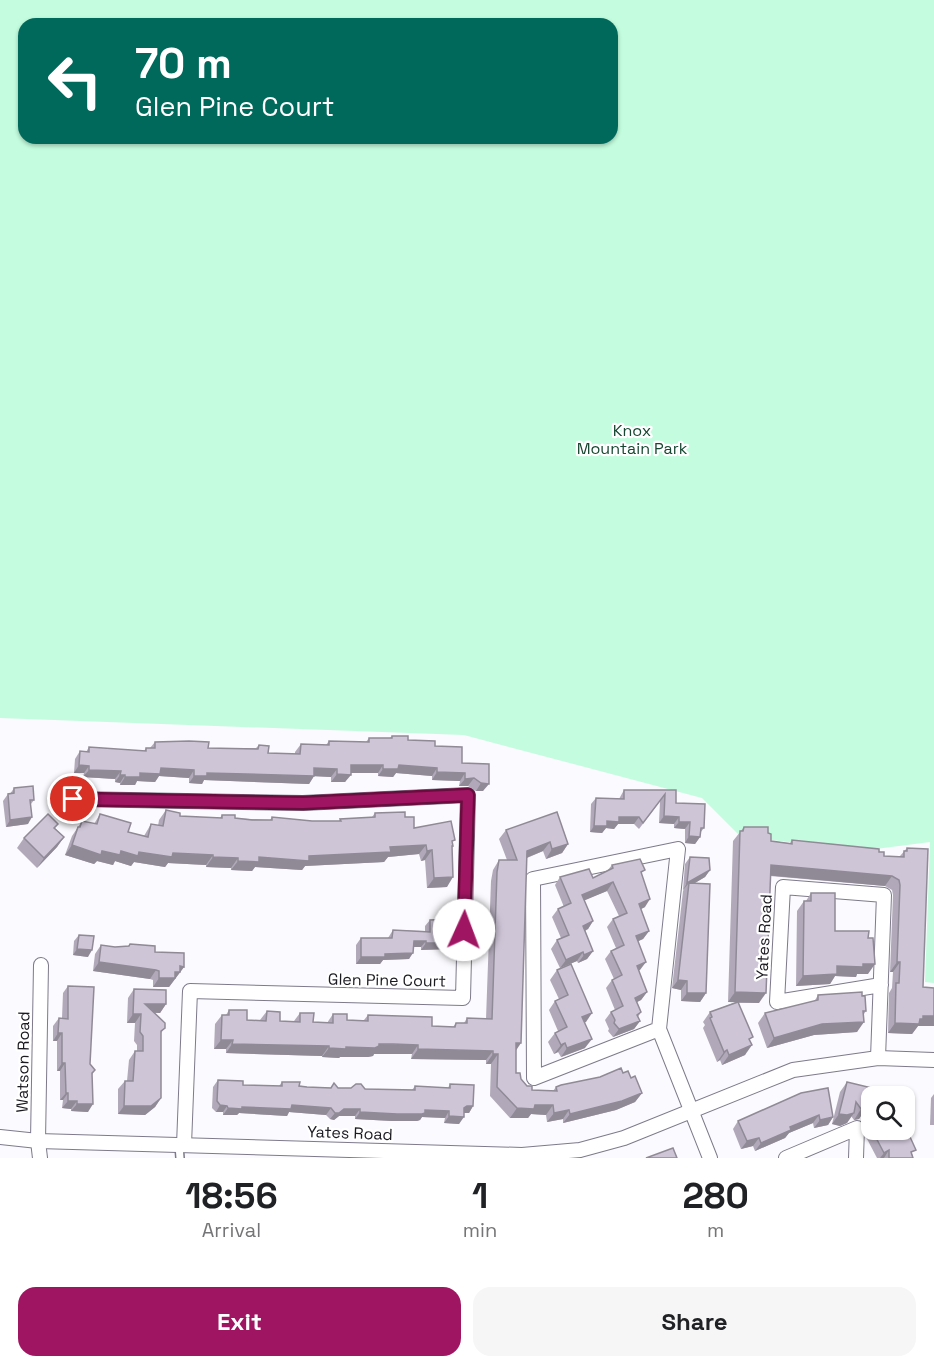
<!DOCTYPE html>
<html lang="en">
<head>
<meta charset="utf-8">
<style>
  :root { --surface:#fff; --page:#f6f6f6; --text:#202124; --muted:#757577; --accent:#a01561 }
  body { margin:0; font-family:"Space Grotesk",sans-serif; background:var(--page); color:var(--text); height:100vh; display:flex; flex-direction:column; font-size:22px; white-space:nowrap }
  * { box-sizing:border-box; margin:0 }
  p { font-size:20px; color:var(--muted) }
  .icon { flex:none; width:33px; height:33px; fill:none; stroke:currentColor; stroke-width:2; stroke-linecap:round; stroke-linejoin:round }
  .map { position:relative; height:1158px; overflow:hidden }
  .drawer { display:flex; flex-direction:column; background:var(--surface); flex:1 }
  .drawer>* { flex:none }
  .banner { position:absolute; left:18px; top:18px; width:600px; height:126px; border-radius:18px; box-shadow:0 2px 4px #0004; background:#00695c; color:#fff; overflow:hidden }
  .controls { position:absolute; left:861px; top:1086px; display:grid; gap:12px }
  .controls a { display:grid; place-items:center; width:54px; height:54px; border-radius:12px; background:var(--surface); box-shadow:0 2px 4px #0004; font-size:30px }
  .pin { position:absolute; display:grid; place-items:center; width:51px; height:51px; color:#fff; margin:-26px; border:3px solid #fff; border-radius:50%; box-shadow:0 2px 6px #0007 }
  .me { position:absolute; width:66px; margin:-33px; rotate:2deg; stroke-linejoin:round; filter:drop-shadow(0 0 4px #0008) }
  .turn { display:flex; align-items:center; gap:21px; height:126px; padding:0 18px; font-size:27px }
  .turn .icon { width:78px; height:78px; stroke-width:2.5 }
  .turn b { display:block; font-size:42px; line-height:51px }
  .eta { display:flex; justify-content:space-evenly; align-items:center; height:102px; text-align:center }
  .eta b { font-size:36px; font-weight:700; line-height:42px }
  .button { display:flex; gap:12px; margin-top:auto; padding:12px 18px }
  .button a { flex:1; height:69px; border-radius:18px; background:var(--accent); color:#fff; font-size:24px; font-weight:700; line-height:69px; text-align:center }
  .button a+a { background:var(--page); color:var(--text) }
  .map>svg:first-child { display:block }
  .green { fill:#c3fcde; fill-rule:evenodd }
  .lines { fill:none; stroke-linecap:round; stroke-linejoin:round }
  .lane-casing { stroke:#7e7a8b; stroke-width:10 }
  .street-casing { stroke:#7e7a8b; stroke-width:16 }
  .lane { stroke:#fff; stroke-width:7 }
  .street { stroke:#fff; stroke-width:14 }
  .wall { fill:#b1a9b9 }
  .shaded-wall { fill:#908a96 }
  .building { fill:#cec5d7; stroke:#908a96; stroke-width:1.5 }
  .route-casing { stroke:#680e3f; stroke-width:15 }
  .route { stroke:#a01561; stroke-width:10 }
  .labels { text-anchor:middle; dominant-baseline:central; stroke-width:4.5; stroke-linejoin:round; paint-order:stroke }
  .park-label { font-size:16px; fill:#164631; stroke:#fff }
  .street-label { font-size:16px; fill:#1c1a21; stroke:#fff }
</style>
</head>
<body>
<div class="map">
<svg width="934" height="1158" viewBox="0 0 934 1158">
  <rect width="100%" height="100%" fill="#fbfafe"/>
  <path class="green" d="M0 0H934V983L925 982 930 842 860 851 740 836 702 798 464 735 0 718ZM24 24H612V138H24Z"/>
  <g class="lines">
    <g class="lane-casing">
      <polyline id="lane" points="179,1145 180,1158"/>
    </g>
    <g class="street-casing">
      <g id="street">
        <polyline points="73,799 303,803 468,795 463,998 190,991 184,1145"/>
        <polyline points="659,1029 534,1078 533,879 678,849 659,1029 710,1158"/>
        <polyline points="878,1058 884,895 783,887 777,1002 881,985"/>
        <polyline points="0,1137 38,1141 522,1155 580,1150 624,1138 793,1070 878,1058 934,1060"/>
        <polyline points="40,1158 38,1141 41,965"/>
        <polyline points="786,1158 857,1128 856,1158"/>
      </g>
    </g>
    <use href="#lane" class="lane"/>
    <use href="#street" class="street"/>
  </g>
  <g class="wall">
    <polygon points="392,736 435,746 462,763 489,764 483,791 476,791 468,786 459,786 460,781 432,780 432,776 396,773 393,777 378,776 378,773 351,773 345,782 331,782 331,777 314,776 309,784 204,780 202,784 189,783 189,778 159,776 155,782 137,781 135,785 120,785 120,783 115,782 115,779 83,777 84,773 74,773 75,759 80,751 86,752 89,747 144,751 146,748 150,748 155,742 208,748 256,748 259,745 268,753 295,754 295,752 301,744 326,745 329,741 366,742 369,738 390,738"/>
    <polygon points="14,788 34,800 31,804 28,824 6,827 3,801 8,794 10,794"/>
    <polygon points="624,790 676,790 676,803 704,828 700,833 700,837 695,844 685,843 685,829 674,828 674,824 659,823 660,801 639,829 634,824 618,824 614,829 606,828 602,833 590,832 591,804 596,798 619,799"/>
    <polygon points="166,810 180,816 220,818 222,815 235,818 270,820 272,817 312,821 339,821 340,819 372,817 375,813 405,817 414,828 453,843 453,846 452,848 447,887 427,888 425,860 421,861 419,854 388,857 384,862 305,866 302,870 255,867 252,871 231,870 231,868 206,867 206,865 168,863 165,867 134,862 131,866 115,861 113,865 97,861 94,864 65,855 72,836 82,821 94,824 100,814 128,832 144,836 151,824 158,826 159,820"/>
    <polygon points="58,824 55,828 64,837 57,847 37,868 17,848 24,838"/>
    <polygon points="744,827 768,833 771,841 790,843 792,840 879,852 884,856 900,856 907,848 918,1026 912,1034 888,1033 889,993 892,988 893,972 890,972 893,895 892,890 885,886 770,876 759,1003 738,1003 750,1041 745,1055 722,1065 720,1060 717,1062 703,1028 705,1025 703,1022 710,1012 736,1002 728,1002 733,841"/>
    <polygon points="506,830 568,844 562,853 546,859 543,851 527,858 516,1050 516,1073 527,1086 532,1090 553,1091 556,1087 623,1073 631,1078 642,1093 635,1102 616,1110 563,1123 563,1119 547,1122 546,1115 531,1114 528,1118 510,1118 490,1096 491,1064 486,1064 486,1060 411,1059 412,1054 374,1054 373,1056 368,1057 340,1057 339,1058 322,1057 322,1056 226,1053 226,1049 214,1049 215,1024 222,1015 226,1015 229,1010 247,1020 260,1020 267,1011 280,1021 294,1021 300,1013 313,1022 327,1023 333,1014 347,1020 364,1020 368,1015 432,1026 453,1027 456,1023 464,1023 467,1018 486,1019 491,881 493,870 499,860 507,860 499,839"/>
    <polygon points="690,857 710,870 705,877 695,883 706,993 700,1002 681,1001 681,990 672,988 683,891 684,889 683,890 685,864"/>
    <polygon points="612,865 642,875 645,907 641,909 649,931 643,939 638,941 639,971 647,992 641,1000 637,1002 641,1012 638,1017 640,1021 634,1029 613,1037 608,1031 609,1029 605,1020 611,1012 615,1010 606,988 612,980 614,979 605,959 611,951 616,948 607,927 613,919 619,916 607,891 584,900 593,921 588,929 585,931 593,951 587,959 578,963 577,961 560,968 551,949 557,940 561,938 552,917 558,909 564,907 555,885 560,877 593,878 607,871"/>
    <polygon points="811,893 835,931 868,974 857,974 856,977 835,976 830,984 796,986 797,911 804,901 806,901"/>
    <polygon points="430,920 454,943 449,949 421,950 421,947 414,947 409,959 383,960 380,964 356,964 356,945 361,938 388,938 393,930 425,931 425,926"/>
    <polygon points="79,935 88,957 73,955 74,941"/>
    <polygon points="130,944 155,952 184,967 169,987 153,987 153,980 150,979 93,971 95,954 101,945 115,947 128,946"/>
    <polygon points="557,970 586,1022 584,1022 585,1048 561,1057 558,1052 554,1054 548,1042 555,1033 558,1031 549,1010 555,1001 559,999 550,980"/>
    <polygon points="68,986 90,1064 95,1070 92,1075 88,1112 71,1111 71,1109 62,1108 63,1100 60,1100 60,1071 57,1071 57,1041 53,1041 53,1026 59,1018 62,1018 63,993"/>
    <polygon points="134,989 166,1004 160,1013 154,1013 165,1028 161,1033 161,1098 155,1107 145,1115 118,1114 118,1089 125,1081 127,1081 129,1060 135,1051 137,1051 137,1045 134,1041 135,1023 127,1023 128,998"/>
    <polygon points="818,995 862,996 866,1011 864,1014 857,1032 814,1035 767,1048 758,1023 765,1013 814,1002"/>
    <polygon points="218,1080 243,1085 279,1086 282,1082 307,1087 412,1090 415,1086 448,1088 450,1084 473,1106 469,1113 464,1113 459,1124 444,1123 445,1118 422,1117 420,1120 417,1121 392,1121 355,1119 355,1116 339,1116 334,1120 330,1119 326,1115 289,1112 287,1116 239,1113 237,1115 223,1115 223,1112 216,1112 212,1108 213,1087"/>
    <polygon points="847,1082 872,1088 859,1119 854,1120 851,1116 847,1123 840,1126 832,1124 840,1092"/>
    <polygon points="801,1093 833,1117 828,1125 814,1128 813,1123 789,1133 785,1138 755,1151 753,1146 741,1149 733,1129 738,1121"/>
    <polygon points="934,1094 934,1125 930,1125 931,1098"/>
    <polygon points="872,1125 913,1155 913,1158 877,1158 866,1137 866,1133"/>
  </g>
  <g class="shaded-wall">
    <polygon points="79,765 89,766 84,773 74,773"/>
    <polygon points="351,765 383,765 378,773 346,773"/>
    <polygon points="399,765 437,768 432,776 396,773 393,777 378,776 383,769"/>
    <polygon points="161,768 194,770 189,778 159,776 155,782 137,781 135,785 120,785 125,777"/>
    <polygon points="314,768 337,769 331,777 310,776 314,776 309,784 204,780 202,784 189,783 194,776 207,773"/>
    <polygon points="89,770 121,771 115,779 83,777"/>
    <polygon points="437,772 465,773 460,781 432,780"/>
    <polygon points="337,774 351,775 345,782 331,782"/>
    <polygon points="120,775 125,775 120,783 115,782"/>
    <polygon points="474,778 468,786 459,786 465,779"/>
    <polygon points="481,783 489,784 483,791 476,791"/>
    <polygon points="664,816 679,817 674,824 659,823"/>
    <polygon points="32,817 28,824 6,827 10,820"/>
    <polygon points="619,817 639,817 634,824 618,824 614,829 606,828 602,833 590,832 594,826"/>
    <polygon points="679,822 690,822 685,829 674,828"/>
    <polygon points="689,836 700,837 695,844 685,843"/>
    <polygon points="64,837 57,847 37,868 44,858"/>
    <polygon points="550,842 543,851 521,860 527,851"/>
    <polygon points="568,844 562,853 546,859 552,849"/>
    <polygon points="72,845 102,851 213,855 206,865 168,863 165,867 134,862 131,866 115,861 113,865 97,861 94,864 65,855"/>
    <polygon points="426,845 419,854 388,857 384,862 305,866 302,870 255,867 252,871 231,870 238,861 259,857 309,856 390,847"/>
    <polygon points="432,850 425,860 421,861 427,851"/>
    <polygon points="213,857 238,858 231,868 206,867"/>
    <polygon points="771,865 892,876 885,886 764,875"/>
    <polygon points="710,870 705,877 688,887 689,883 683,890 687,883"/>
    <polygon points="453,877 447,887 427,888 434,878"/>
    <polygon points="613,882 607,891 576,904 582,895"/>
    <polygon points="650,899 645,907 633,913 639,904"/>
    <polygon points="593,921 588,929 577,934 583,926"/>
    <polygon points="649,931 643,939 630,945 636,936"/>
    <polygon points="414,941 426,941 421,947 409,947"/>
    <polygon points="426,943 454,943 449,949 421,950"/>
    <polygon points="77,949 92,950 88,957 73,955"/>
    <polygon points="593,951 587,959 578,963 584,955"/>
    <polygon points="583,952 577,961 560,968 566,960"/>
    <polygon points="413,953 409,959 383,960 380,964 356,964 361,957 385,954"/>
    <polygon points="99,962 156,970 150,979 93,971"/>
    <polygon points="646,962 640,970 632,974 637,966"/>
    <polygon points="897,962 900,962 893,972 890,972"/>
    <polygon points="863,964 875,964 868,974 857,974 856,977 835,976 830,984 796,986 803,976 837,966"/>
    <polygon points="180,966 184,967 169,987 153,987 159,978"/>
    <polygon points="678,980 687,981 681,990 672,988"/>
    <polygon points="647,992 641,1000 629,1006 635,998"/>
    <polygon points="735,992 766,993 759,1003 728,1002"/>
    <polygon points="687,993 706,993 700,1002 681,1001"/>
    <polygon points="145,1004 166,1004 160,1013 139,1012"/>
    <polygon points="592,1013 586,1022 575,1026 582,1017"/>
    <polygon points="133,1014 141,1014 135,1023 127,1023"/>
    <polygon points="923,1016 934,1016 934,1026 918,1026 912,1034 888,1033 895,1023"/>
    <polygon points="640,1021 634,1029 613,1037 619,1029"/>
    <polygon points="864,1022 857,1032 814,1035 767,1048 774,1038 822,1024"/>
    <polygon points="58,1033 62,1033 57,1041 53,1041"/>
    <polygon points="592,1039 585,1048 561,1057 567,1048"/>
    <polygon points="221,1040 233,1040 226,1049 214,1049"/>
    <polygon points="516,1043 521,1043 515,1052"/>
    <polygon points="565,1043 558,1052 554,1054 561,1045"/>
    <polygon points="232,1044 329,1046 322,1056 226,1053"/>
    <polygon points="379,1044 418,1045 412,1054 374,1054 373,1056 368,1057 340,1057 339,1058 322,1057 329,1048"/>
    <polygon points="752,1045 745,1055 722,1065 729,1055"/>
    <polygon points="418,1049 493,1051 486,1060 411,1059"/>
    <polygon points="727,1050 720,1060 717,1062 724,1052"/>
    <polygon points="493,1054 498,1054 491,1064 486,1064"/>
    <polygon points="62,1063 65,1063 60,1071 57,1071"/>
    <polygon points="66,1093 68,1093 63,1100 60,1100"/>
    <polygon points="642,1093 635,1102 616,1110 563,1123 570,1114"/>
    <polygon points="161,1098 155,1107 145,1115 118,1114 124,1106"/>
    <polygon points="68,1101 77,1101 71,1109 62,1108"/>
    <polygon points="77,1104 93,1104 88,1112 71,1111"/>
    <polygon points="220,1105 227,1106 223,1112 216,1112"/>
    <polygon points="292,1105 331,1108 326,1115 289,1112 287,1116 239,1113 237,1115 223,1115 228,1108 242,1107"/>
    <polygon points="535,1105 553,1105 546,1115 531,1114 528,1118 510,1118 517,1108"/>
    <polygon points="467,1106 473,1106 469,1113 462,1113 464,1108"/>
    <polygon points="344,1109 360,1109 355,1116 339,1116 334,1120 330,1119 335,1113"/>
    <polygon points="861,1109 866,1109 859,1119 854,1120"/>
    <polygon points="425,1110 449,1111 445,1118 422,1117 420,1120 417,1121 392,1121 355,1119 360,1112"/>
    <polygon points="569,1110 563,1119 547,1122 554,1113"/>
    <polygon points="854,1113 847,1123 840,1126 832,1124 839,1114"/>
    <polygon points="869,1113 872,1114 872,1123 863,1121"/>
    <polygon points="819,1115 813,1123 789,1133 785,1138 755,1151 761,1143 790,1127"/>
    <polygon points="449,1116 464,1117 459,1124 444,1123"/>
    <polygon points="833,1117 828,1125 814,1128 820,1120"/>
    <polygon points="759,1138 753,1146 741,1149 747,1141"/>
    <polygon points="889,1150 884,1158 880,1158 884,1153"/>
  </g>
  <g class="building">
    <polygon points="392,736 408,736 408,740 435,741 435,746 462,747 462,763 489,764 489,784 481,783 474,778 465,779 465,773 437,772 437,768 399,765 398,769 383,769 383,765 351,765 351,775 337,774 337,769 314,768 314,776 207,773 207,776 194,776 194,770 161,768 160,774 140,773 140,777 125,777 125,775 120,775 121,771 89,770 89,766 79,765 80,751 89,752 89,747 146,751 146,748 155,748 155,742 189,741 209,742 208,748 258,749 259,745 269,746 268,753 300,754 301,744 329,745 329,741 369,742 369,738 392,738"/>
    <polygon points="33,786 34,800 30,800 32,817 10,820 8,794 14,793 14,788"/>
    <polygon points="624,790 676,790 676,803 705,804 704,828 701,828 700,837 689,836 690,822 679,822 679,817 664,816 665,794 643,823 639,817 619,817 619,822 607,821 607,826 594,826 596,798 624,799"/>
    <polygon points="166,810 180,813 180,816 222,818 222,815 235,815 235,818 252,820 272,820 272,817 312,821 341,821 340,819 375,817 375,813 405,812 405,817 414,817 414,828 451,821 455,840 452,841 453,846 452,846 453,877 434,878 432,850 427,851 426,845 390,847 391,852 309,856 309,861 259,857 259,862 238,861 238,858 213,857 213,855 173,853 172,857 139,852 138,856 121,851 120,855 102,851 101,855 72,845 78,827 80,827 82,821 97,824 100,814 131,823 128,832 148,837 151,824 163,826"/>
    <polygon points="557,812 568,844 552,849 550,842 527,851 521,1043 516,1043 516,1073 520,1073 521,1079 527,1086 532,1086 532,1090 557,1091 556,1087 561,1085 600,1077 621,1068 623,1073 628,1071 631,1078 635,1076 642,1093 622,1101 570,1114 569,1110 554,1113 553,1105 535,1105 534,1109 517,1108 497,1087 498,1054 493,1054 493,1051 418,1049 418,1045 393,1044 379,1044 379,1046 375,1048 346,1047 346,1049 329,1048 329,1046 232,1044 233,1040 221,1040 222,1015 229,1015 229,1010 247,1010 247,1020 266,1021 267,1011 280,1012 280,1021 300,1022 300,1013 314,1013 313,1022 333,1023 333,1014 347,1014 347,1020 368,1021 368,1015 432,1017 432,1026 455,1027 456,1023 467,1023 467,1018 492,1019 497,872 499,860 517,860 506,830"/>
    <polygon points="48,814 58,824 54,828 64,837 44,858 24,838"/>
    <polygon points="744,827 768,827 768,833 771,834 771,841 792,844 792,840 879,849 879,852 884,852 884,856 904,857 904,851 907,851 907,848 928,849 923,987 934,988 934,1016 923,1016 923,1019 920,1019 919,1024 895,1023 896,983 899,983 900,962 897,962 900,885 899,880 892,876 771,865 766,993 735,992 740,831 743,831"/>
    <polygon points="690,857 709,858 710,870 687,883"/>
    <polygon points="640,859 645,870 641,872 650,899 639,904 649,931 636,936 646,962 637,966 647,992 635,998 641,1012 637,1015 640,1021 619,1029 614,1023 615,1020 611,1012 623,1006 612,980 622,975 611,951 624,945 613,919 627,913 613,882 582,895 593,921 583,926 593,951 584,955 583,952 566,960 557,940 569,935 558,909 571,903 560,877 589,869 593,878 613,868 612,865"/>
    <polygon points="689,883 710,884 706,993 687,993 687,981 678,980"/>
    <polygon points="811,893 835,893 835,931 869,931 868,938 873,938 875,964 863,964 863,967 837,966 837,974 803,976 804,901 811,901"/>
    <polygon points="453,919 454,943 426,943 426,941 414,941 413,953 385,954 385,957 361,957 361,938 392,938 393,930 430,932 430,920"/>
    <polygon points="79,935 94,936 92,950 77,949"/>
    <polygon points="130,944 155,946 155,952 184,953 184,967 180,966 180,972 175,972 175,978 159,978 159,971 156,970 99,962 101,945 115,947 129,946"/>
    <polygon points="571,964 592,1013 582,1017 592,1039 567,1048 565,1043 561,1045 555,1033 567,1027 555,1001 568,995 557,970"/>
    <polygon points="68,986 94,987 90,1064 95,1070 92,1073 93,1104 77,1104 77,1101 68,1101 68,1093 66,1093 65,1063 62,1063 62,1033 58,1033 59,1018 68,1019"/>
    <polygon points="134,989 166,990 166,1004 145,1004 165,1023 165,1028 161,1031 161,1098 151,1106 124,1106 125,1081 133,1081 135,1051 143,1051 143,1036 140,1032 141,1014 133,1014"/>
    <polygon points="862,992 862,996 865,996 866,1011 863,1011 864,1022 822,1024 774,1038 765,1013 818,1000 818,995"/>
    <polygon points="738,1002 753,1037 749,1039 752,1045 729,1055 727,1050 724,1052 710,1018 712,1017 710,1012"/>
    <polygon points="218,1080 243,1081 243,1085 282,1086 282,1082 300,1082 299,1086 307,1087 331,1088 334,1083 338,1088 351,1088 356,1084 361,1084 365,1089 415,1090 415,1086 450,1088 450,1084 474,1085 473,1106 467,1106 464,1108 464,1117 449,1116 449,1111 425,1110 425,1113 422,1114 397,1114 360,1112 360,1109 344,1109 339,1113 335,1113 331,1108 292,1105 291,1109 242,1107 242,1109 228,1108 227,1106 220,1105 217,1101"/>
    <polygon points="847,1082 872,1088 866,1109 861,1109 856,1102 854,1113 847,1115 839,1114"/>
    <polygon points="828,1088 833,1117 820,1120 819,1115 790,1127 791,1130 761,1143 759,1138 747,1141 738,1121 801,1093"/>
    <polygon points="906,1128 916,1150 911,1152 913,1158 889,1158 889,1150 884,1153 872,1130 904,1130"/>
    <polygon points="673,1148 677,1158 646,1158"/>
  </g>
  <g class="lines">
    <g class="route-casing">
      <polyline id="route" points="73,799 303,803 468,795 464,930"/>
    </g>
    <use href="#route" class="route"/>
  </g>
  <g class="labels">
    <g class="park-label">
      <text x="632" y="430">Knox<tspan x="632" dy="18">Mountain Park</tspan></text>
    </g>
    <g class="street-label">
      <text transform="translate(764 937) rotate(-87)">Yates Road</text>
      <text transform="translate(387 980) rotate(1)">Glen Pine Court</text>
      <text transform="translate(23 1062) rotate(-89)">Watson Road</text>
      <text transform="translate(350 1133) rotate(2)">Yates Road</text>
    </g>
  </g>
</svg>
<div class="controls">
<a><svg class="icon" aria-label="search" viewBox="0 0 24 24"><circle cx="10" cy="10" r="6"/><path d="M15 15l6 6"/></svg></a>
</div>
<div class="pin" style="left:73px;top:799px;background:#d93025"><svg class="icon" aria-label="arrive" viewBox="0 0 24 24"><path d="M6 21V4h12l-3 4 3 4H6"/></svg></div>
<svg class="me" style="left:464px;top:930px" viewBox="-20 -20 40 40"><circle r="19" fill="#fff"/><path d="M0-13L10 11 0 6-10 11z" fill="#a01561"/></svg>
<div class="banner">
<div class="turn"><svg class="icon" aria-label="left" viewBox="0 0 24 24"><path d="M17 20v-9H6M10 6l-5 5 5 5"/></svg><div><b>70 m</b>Glen Pine Court</div></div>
</div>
</div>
<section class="drawer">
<div class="eta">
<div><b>18:56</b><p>Arrival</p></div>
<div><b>1</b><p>min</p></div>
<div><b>280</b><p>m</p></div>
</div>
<div class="button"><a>Exit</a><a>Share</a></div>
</section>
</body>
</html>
